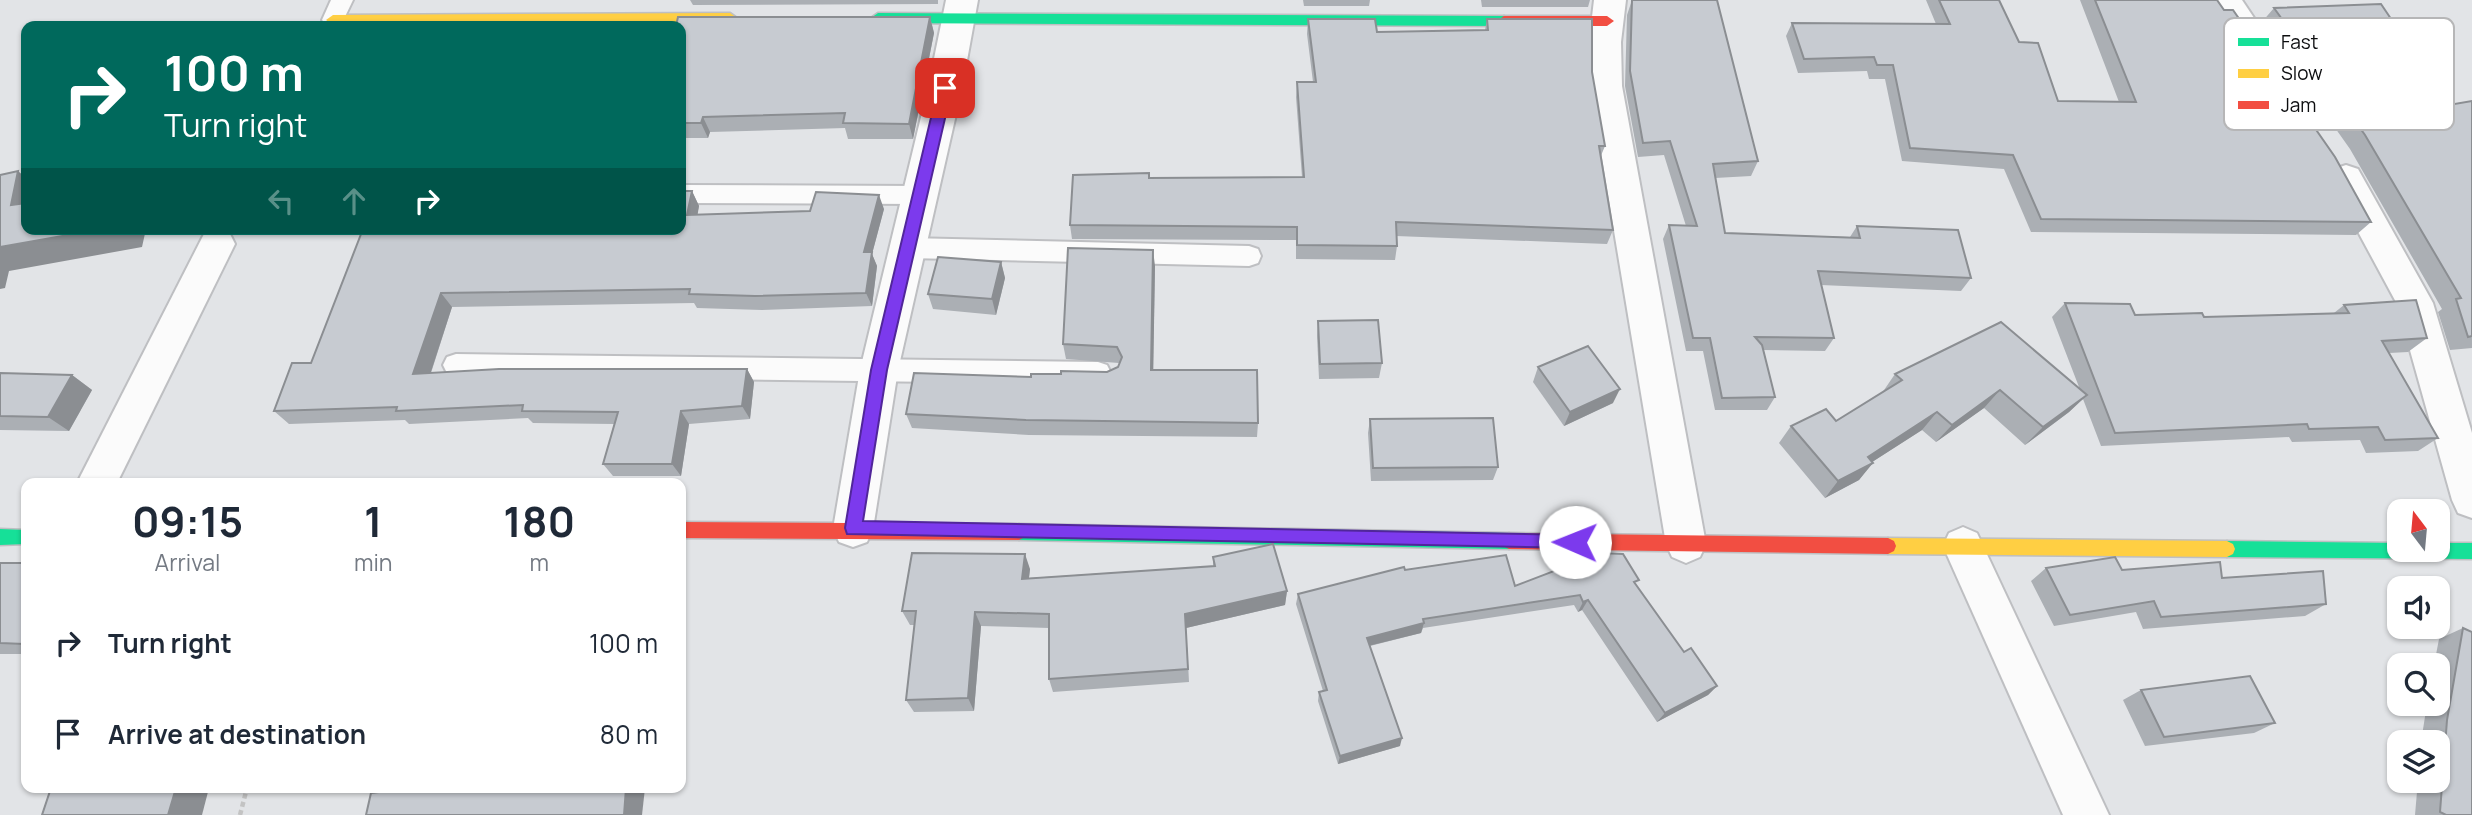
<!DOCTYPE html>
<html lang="en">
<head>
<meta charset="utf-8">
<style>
  :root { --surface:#fff; --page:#f2f2f3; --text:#1f2937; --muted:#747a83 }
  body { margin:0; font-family:Manrope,sans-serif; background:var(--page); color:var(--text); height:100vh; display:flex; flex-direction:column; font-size:26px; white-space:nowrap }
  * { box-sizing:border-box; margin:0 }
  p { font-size:23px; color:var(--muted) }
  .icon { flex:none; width:38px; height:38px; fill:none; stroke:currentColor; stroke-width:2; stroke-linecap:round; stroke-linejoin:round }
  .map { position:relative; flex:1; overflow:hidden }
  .side { position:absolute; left:21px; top:478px; width:665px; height:315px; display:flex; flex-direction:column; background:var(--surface); border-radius:14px; box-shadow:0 2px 5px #0004 }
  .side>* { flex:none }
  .banner { position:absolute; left:21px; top:21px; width:665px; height:214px; border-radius:14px; box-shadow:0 2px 5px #0004; background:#00695c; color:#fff; overflow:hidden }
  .needle { width:46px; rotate:344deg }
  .buttons { position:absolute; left:2387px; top:499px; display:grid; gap:14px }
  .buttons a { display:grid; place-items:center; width:63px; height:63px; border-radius:14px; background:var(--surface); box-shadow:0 2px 5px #0004; font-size:35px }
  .pin { position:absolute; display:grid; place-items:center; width:60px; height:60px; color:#fff; margin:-30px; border-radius:14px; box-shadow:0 4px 10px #0006 }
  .me { position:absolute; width:77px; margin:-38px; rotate:271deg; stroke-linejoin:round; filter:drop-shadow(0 0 5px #0008) }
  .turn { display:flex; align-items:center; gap:24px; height:147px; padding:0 28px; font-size:32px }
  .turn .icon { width:91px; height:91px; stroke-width:2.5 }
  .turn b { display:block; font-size:49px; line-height:60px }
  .lanes { display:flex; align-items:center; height:66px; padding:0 28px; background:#0003; justify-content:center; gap:35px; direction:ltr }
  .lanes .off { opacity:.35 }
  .eta { display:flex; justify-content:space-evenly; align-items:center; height:119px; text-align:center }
  .eta b { font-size:42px; font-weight:700; line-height:49px }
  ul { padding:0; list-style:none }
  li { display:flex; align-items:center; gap:21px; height:91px; padding:0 28px }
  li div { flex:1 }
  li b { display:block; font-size:26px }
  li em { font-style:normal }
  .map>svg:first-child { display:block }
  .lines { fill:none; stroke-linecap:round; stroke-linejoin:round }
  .lane-casing { stroke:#bebfc2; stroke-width:4 }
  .street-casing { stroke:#bebfc2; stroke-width:4 }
  .fast-casing { stroke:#bebfc2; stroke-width:3 }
  .slow-casing { stroke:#bebfc2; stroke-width:3 }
  .jam-casing { stroke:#bebfc2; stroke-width:3 }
  .path { stroke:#c3c3c3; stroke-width:4.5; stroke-dasharray:5 3.5; stroke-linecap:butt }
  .lane { fill:#fbfbfb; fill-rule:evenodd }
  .street { fill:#fbfbfb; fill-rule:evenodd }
  .fast { fill:#16e098; fill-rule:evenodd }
  .slow { fill:#ffcf43; fill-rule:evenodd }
  .jam { fill:#f24e42; fill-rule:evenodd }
  .wall { fill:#abafb4 }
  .shaded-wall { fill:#8b8e92 }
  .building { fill:#c7cbd1; stroke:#8b8e92; stroke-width:2 }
  .route { fill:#7c3aed; stroke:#51269a; stroke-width:2 }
  .key { fill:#fff; stroke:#b6b6b7; stroke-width:2 }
  .key-label { font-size:19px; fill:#0c0d0f }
</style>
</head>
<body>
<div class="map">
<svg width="2472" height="815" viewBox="0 0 2472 815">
  <rect width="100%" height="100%" fill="#e2e4e7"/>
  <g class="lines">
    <g class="lane-casing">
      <g id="lane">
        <polygon points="331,0 353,0 341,25 328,26 322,20"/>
        <polygon points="681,185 920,186 928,188 932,195 928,202 920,204 681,203"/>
        <polygon points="908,238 1249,246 1258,249 1261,256 1258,263 1249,266 908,258 899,255 896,248 899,241"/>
        <polygon points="456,354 1098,362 1107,365 1111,373 1107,381 1098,384 456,376 447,373 443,365 447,357"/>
      </g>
    </g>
    <g class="street-casing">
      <g id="street">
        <polygon points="946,0 978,0 962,88 898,370 873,529 867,542 853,547 839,542 833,529 860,370 928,88"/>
        <polygon points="1594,0 1626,0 1621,42 1622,86 1706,544 1700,557 1686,563 1672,557 1666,544 1590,86 1589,42"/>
        <polygon points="2209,0 2242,0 2277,52 2272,60 2261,64 2250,60"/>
        <polygon points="2346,165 2358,169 2433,303 2472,433 2472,518 2458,513 2452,500 2397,304 2329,178 2334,169"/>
        <polygon points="217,230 230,234 235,244 117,483 77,483 204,234"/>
        <polygon points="1963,527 1977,533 2109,815 2063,815 1943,546 1949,533"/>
      </g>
    </g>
    <g class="fast-casing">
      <g id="fast">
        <polygon points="878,13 1504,16 1511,21 1504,26 878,23 871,18"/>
        <polygon points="1019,524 1509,533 1515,536 1517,541 1515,546 1509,549 1019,540 1013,537 1011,532 1013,527"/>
        <polygon points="0,529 26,530 26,544 0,545"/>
        <polygon points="2227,541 2399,543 2399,550 2438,550 2438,543 2472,543 2472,559 2227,557 2221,554 2219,549 2221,544"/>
      </g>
    </g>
    <g class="slow-casing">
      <g id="slow">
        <polygon points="730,13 737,18 730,23 333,25 326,20 333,15"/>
        <polygon points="1888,538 2227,541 2233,544 2235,549 2233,554 2227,557 1888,554 1882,551 1880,546 1882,541"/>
      </g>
    </g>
    <g class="jam-casing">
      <g id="jam">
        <polygon points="1504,16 1607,16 1614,21 1607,26 1504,26 1497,21"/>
        <polygon points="681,522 1019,524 1025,527 1027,532 1025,537 1019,540 681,538"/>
        <polygon points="1509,533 1888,538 1894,541 1896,546 1894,551 1888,554 1509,549 1503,546 1501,541 1503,536"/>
      </g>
    </g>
    <polyline class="path" points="240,815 247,788"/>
    <use href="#lane" class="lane"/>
    <use href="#street" class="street"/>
    <use href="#fast" class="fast"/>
    <use href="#slow" class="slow"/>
    <use href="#jam" class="jam"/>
  </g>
  <g class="wall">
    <polygon points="690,0 938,0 938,4 693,5"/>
    <polygon points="1303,0 1370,0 1369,6 1304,6"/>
    <polygon points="1481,0 1590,0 1588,7 1482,7"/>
    <polygon points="1632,0 1758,161 1751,176 1715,178 1725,233 1850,237 1857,226 1971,278 1961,291 1821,285 1834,338 1825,351 1763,350 1775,397 1767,410 1715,410 1703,351 1686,351 1663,239 1669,225 1686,226 1664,155 1638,157 1625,86 1627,15"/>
    <polygon points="1926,0 1999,0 2019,42 2058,101 2119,102 2080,0 2217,0 2371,222 2356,235 2031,232 2004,169 1902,161 1885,79 1869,79 1867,71 1798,73 1786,36 1792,23 1936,24"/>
    <polygon points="2274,8 2449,105 2472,101 2472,348 2450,350 2438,312 2442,309 2350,149 2261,23"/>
    <polygon points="930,17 934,33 913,139 848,139 845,128 710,132 708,138 681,138 681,26"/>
    <polygon points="1308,19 1377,32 1485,30 1487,19 1592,72 1605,146 1600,158 1613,230 1607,244 1396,236 1397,246 1395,260 1296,259 1296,240 1072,239 1070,225 1150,178 1302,177 1296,97 1297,82 1313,82 1307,34"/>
    <polygon points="692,191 699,206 697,215 884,209 872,254 877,266 872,306 762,310 697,308 694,303 452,307 431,373 747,369 754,382 750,419 689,424 681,476 613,476 603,464 614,424 533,423 528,418 409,424 405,420 289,424 274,411 311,363 361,235 315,235 310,229 681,229"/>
    <polygon points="1001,262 1005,278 996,315 933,309 928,294"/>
    <polygon points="1155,266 1153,370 1258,423 1257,437 1029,435 912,428 906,414 1031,377 1107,372 1118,367 1120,364 1119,363 1066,359 1063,344"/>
    <polygon points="2065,303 2135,315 2204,317 2334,313 2344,305 2427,338 2408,352 2389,353 2438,438 2418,451 2366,453 2360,440 2292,442 2289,437 2101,446 2083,399 2069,412 2025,445 1984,408 1936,442 1922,430 1872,462 1859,480 1825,498 1779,443 1791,426 1836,421 1882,393 1895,374 2079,387 2052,317"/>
    <polygon points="1318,321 1382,363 1379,378 1319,379 1317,336"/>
    <polygon points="1538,367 1613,403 1564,426 1533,382"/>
    <polygon points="0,373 72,375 92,390 69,431 0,430"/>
    <polygon points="1370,419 1498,467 1493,480 1371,481 1368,433"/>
    <polygon points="1213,557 1287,591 1285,605 1186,628 1189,682 1053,692 1049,679 1049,628 981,626 974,711 914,712 906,700 914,625 910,625 902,611 1030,569 1029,578 1213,566"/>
    <rect x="0" y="563" width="26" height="91"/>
    <polygon points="2046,568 2122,570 2222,578 2326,604 2305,616 2143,629 2136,612 2054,626 2031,581"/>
    <polygon points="1405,570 1515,586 1636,585 1684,652 1717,686 1708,695 1657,722 1582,610 1578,612 1574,605 1423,628 1421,633 1370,646 1400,746 1338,764 1318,701 1319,692 1323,691 1296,604 1298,594"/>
    <polygon points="2463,628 2472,815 2415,815 2418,780 2438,780 2438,742 2421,742 2427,704 2438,704 2438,665 2434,665 2439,639"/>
    <polygon points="2141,690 2275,723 2254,733 2145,746 2123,700"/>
  </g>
  <g class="shaded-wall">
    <polygon points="930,17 934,33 913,139 909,124"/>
    <polygon points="703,117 710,132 708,138 701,123"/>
    <polygon points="18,171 26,178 26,218 11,205"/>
    <polygon points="692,191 699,206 695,230 687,215"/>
    <polygon points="879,195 884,209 872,254 877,266 872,306 866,293 864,252"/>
    <polygon points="102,229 146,229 142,247 9,271 5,288 0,289 0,247"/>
    <polygon points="1153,250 1155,266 1153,385 1151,370"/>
    <polygon points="1001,262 1005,278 996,315 992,299"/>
    <polygon points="441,293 452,307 426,387 413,374"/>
    <polygon points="747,369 754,382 750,419 742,406"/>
    <polygon points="72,375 92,390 69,431 48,417"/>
    <polygon points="1620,389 1613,403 1564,426 1570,412"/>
    <polygon points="2000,390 1984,408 1936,442 1952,425"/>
    <polygon points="2087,395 2069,412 2025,445 2043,427"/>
    <polygon points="681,411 689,424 681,476 672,464"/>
    <polygon points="1937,412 1922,430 1855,473 1873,463 1859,480 1825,498 1838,481 1868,457"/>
    <polygon points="1025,554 1030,569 1027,593 1022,579"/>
    <polygon points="1287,591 1285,605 1186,628 1189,682 1185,614"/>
    <polygon points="1588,600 1582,610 1578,612 1583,602"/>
    <polygon points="975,612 981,626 974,711 968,698"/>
    <polygon points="1424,623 1421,633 1364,647 1367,638"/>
    <polygon points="1717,686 1708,695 1657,722 1665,713"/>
    <polygon points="1402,738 1400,746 1338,764 1340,756"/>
    <polygon points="176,788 209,788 202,815 168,815"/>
    <polygon points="626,788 645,788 642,815 624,815"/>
  </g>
  <g class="building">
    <polygon points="1632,0 1717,0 1758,161 1713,164 1725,233 1860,238 1857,226 1958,230 1971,278 1818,271 1834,338 1755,337 1762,345 1775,397 1722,398 1710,338 1693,338 1669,225 1697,226 1670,141 1643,143 1630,71"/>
    <polygon points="1939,0 1999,0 2019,42 2038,43 2058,101 2136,102 2095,0 2217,0 2224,10 2233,10 2335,157 2371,222 2041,219 2013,155 1910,148 1893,65 1877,65 1874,57 1804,59 1792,23 1950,24"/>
    <polygon points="2381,4 2449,105 2472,101 2472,336 2468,337 2456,299 2461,298 2365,135 2274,8"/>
    <polygon points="678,17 930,17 909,124 843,123 845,113 703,117 701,123 681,123 681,26 676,26"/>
    <polygon points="1308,19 1375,19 1377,32 1488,30 1487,19 1592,19 1592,72 1605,146 1599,146 1613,230 1396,222 1397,246 1297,245 1297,227 1070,225 1073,175 1149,173 1149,178 1304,177 1297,82 1316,82"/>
    <polygon points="18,171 11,205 26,203 26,229 102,229 0,247 0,175"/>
    <polygon points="681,191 692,191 687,215 810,211 816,192 879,195 864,252 872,252 866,293 755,296 689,294 690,289 441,293 413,374 499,369 747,369 742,406 681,411 672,464 603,464 618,412 522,411 523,405 396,411 397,407 274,411 292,363 311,363 363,229 681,229"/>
    <polygon points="1068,248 1153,250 1151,370 1257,370 1258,423 1026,420 906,414 914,373 1031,377 1031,374 1061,374 1061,371 1107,372 1118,367 1122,357 1117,347 1063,344"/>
    <polygon points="938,257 1001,262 992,299 928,294"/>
    <polygon points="2416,300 2427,338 2382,341 2438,438 2385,440 2378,427 2309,429 2307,424 2115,433 2065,303 2130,304 2135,315 2202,313 2204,317 2349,313 2344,305"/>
    <polygon points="1378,320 1382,363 1320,364 1318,321"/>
    <polygon points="2001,322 2087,395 2043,427 2000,390 1952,425 1937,412 1868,457 1873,463 1838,481 1791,426 1826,409 1836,421 1902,380 1895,374"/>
    <polygon points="1588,346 1620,389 1570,412 1538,367"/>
    <polygon points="0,373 72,375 48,417 0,416"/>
    <polygon points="1493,418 1498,467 1373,468 1370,419"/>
    <polygon points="1273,544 1287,591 1185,614 1188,669 1049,679 1049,614 975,612 968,698 906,700 916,611 902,611 912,553 1025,554 1022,579 1215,566 1213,557"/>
    <polygon points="1601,553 1623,554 1639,580 1634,582 1684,652 1691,648 1717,686 1665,713 1588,600 1583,602 1580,595 1423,619 1424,623 1367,638 1402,738 1340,756 1319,692 1327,690 1298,594 1404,567 1405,570 1506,555 1515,586"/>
    <polygon points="2115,557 2122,570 2220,562 2222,578 2323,571 2326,604 2161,617 2154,601 2070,615 2046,568"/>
    <polygon points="0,563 26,563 26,639 24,644 0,643"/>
    <polygon points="2463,628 2472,632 2472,815 2446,815 2440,812 2447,720"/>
    <polygon points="2250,676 2275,723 2164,737 2141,690"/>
    <polygon points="51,788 176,788 168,815 42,815"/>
    <polygon points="410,788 626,788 624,815 366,815 371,793"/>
  </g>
  <polygon class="route" points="945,83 952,88 887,370 863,521 1575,535 1583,542 1581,548 847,534 845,528 871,370 938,88"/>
  <rect x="2224" y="18" width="230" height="112" rx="10" class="key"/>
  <rect x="2238" y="38" width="31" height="8" fill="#16e098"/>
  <rect x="2238" y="69" width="31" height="9" fill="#ffcf43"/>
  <rect x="2238" y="101" width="31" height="8" fill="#f24e42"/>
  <g class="key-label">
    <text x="2281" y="49">Fast</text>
    <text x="2281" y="80">Slow</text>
    <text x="2281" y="112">Jam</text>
  </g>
</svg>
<div class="buttons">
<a><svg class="needle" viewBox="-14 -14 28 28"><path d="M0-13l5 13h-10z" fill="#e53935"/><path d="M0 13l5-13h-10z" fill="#747a83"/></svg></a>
<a><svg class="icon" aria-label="sound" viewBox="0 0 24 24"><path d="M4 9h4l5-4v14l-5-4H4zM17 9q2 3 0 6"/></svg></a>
<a><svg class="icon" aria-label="search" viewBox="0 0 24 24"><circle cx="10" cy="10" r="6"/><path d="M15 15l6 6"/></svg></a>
<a><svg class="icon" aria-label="layers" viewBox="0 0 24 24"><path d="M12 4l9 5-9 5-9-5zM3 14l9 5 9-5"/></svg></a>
</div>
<div class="pin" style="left:945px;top:88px;background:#d93025"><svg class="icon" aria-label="arrive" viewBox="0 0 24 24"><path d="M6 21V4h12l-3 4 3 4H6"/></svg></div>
<svg class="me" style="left:1575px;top:542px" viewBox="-20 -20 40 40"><circle r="19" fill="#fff"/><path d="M0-13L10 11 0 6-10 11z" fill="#7c3aed"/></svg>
<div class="banner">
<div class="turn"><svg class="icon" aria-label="right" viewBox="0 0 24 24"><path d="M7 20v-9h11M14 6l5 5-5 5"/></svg><div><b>100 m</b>Turn right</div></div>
<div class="lanes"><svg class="icon off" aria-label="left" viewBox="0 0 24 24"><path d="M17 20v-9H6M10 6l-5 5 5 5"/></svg><svg class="icon off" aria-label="ahead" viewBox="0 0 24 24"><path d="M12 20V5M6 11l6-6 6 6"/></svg><svg class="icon" aria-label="right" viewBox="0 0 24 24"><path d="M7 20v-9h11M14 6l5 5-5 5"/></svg></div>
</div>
<section class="side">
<div class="eta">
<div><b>09:15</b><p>Arrival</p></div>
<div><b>1</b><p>min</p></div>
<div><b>180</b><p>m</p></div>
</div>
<ul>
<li><svg class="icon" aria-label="right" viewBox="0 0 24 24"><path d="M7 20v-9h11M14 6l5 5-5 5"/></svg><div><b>Turn right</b></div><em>100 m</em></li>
<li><svg class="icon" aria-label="arrive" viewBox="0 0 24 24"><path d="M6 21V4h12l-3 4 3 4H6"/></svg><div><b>Arrive at destination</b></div><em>80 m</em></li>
</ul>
</section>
</div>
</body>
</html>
